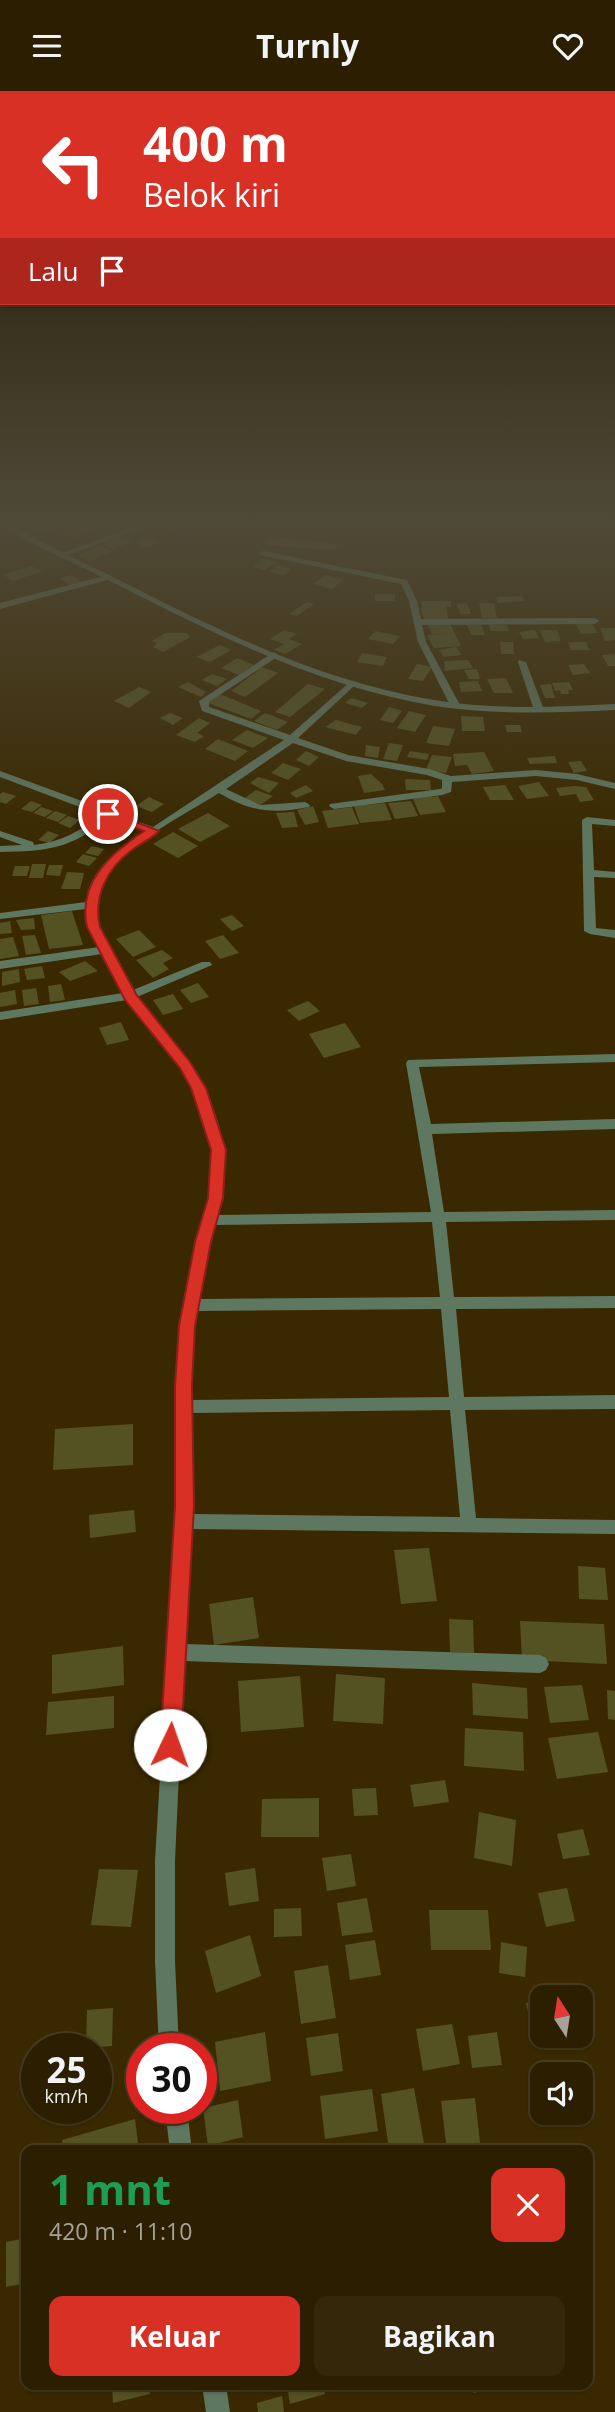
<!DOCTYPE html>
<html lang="id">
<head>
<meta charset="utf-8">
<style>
  :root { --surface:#2c1f00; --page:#34270a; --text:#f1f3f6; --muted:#a6a299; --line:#483d22; --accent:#d93025 }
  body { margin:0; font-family:"Open Sans",sans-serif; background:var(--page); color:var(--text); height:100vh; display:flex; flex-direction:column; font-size:26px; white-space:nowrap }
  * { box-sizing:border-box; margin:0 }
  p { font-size:23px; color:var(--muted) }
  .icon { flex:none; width:38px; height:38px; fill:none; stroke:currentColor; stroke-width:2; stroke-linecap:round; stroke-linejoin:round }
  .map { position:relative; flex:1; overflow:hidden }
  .sheet { position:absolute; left:21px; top:2054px; width:572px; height:245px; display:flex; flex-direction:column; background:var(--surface); border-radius:14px; box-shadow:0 2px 5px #0004,0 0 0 2px var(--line) }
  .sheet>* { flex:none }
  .top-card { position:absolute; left:0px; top:0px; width:616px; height:214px; box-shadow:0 2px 5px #0004,0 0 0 2px var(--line); background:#d93025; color:#fff; overflow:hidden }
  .needle { width:46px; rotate:348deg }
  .controls { position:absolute; left:530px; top:1894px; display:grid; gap:14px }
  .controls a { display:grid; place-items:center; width:63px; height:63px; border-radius:14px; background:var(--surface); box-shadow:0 2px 5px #0004,0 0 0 2px var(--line); font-size:35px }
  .speed { position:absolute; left:21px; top:1942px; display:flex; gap:14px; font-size:35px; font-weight:700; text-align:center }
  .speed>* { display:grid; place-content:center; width:91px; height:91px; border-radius:50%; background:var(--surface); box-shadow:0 2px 5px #0004,0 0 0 2px var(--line); line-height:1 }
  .speed small { font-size:18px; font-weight:400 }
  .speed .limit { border:10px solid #d22; background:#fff; color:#111 }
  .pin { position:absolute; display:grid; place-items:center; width:60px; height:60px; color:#fff; margin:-30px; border:4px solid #fff; border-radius:50%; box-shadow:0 2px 7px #0007 }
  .me { position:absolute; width:77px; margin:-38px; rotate:3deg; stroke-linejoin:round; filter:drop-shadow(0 0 5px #0008) }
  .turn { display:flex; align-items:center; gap:24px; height:147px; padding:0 28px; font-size:32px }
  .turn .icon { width:91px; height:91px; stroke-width:2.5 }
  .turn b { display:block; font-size:49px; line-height:60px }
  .then { display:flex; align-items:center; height:66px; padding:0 28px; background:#0003; gap:14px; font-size:26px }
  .round { display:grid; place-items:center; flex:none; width:74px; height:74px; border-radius:14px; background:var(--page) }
  .headline { display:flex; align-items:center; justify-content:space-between; height:119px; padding:0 28px }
  h1 { font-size:42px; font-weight:700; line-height:52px; color:#1e9e55 }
  .primary-button { display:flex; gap:14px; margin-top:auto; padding:14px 28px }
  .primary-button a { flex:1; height:80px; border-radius:14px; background:var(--accent); color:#fff; font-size:28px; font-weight:700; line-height:80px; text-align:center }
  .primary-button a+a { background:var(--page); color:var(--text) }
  header { display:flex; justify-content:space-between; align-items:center; height:91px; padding:0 28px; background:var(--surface); font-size:32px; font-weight:700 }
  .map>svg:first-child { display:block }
  .building { fill:#545223 }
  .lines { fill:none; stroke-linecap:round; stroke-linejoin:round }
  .minor { fill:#5e7760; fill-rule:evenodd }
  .tertiary { fill:#5e7760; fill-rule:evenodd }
  .route { fill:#d93025; stroke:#8d1f18; stroke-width:2 }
</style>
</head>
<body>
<header><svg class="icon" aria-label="menu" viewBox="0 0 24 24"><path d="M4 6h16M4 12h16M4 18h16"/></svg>Turnly<svg class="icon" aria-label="heart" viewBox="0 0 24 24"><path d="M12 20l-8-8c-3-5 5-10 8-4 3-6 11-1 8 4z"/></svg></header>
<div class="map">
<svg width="615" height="2321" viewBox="0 0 615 2321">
  <rect width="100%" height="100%" fill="#3a2900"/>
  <g class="building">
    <polygon points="57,429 74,430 43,441 35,437"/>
    <polygon points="94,429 111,429 114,431 96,437 90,434"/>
    <polygon points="172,429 188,429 191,431 173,440 163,434 174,431"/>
    <polygon points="85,433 93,437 77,446 62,442"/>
    <polygon points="120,445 133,450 113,459 102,453"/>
    <polygon points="267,445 338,453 334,460 263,453"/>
    <polygon points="150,446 160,451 144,456 135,451"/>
    <polygon points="99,454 113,460 90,470 77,465"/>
    <polygon points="265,467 277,471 265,479 253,476"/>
    <polygon points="277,474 292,478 284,484 269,481"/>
    <polygon points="31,475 43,480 13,490 4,484"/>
    <polygon points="72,484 84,493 71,496 60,487"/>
    <polygon points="325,484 344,488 332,498 313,493"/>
    <rect x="375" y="503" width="20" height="7"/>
    <polygon points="522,505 525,510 498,512 496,506"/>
    <polygon points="422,510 451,510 451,516 446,516 448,528 424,528 420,517 422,517"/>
    <polygon points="307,511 314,513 297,525 289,523"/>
    <polygon points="467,512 471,523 460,523 457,513"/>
    <polygon points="479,512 494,512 497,527 482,527"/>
    <polygon points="591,531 597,542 581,543 575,532"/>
    <polygon points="450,533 461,555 434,557 427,544 447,542 432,543 428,534"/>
    <polygon points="481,533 485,544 471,544 467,534"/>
    <polygon points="489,534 507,534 509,540 491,540"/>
    <polygon points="600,537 615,537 615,549 605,550"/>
    <polygon points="284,539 297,543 289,548 302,553 285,563 274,559 284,553 270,548"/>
    <polygon points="535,539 539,547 523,548 519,541"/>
    <polygon points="540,539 557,539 561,550 545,551"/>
    <polygon points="375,540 400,545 393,553 368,548"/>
    <polygon points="165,542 187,542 190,546 163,561 153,556 157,552 152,550"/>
    <polygon points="500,551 513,551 514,563 501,563"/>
    <polygon points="568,551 586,551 589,559 571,559"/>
    <polygon points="220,554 231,559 210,571 196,566"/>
    <polygon points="456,556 462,564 444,566 439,559"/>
    <polygon points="362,562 387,566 383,575 357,571"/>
    <polygon points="615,563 615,575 608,575 602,564"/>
    <polygon points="237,567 254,574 239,584 221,577"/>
    <polygon points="468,569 473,577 445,580 444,570"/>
    <polygon points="417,573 432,576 423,590 408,588"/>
    <polygon points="584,573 590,582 573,584 568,574"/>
    <polygon points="262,576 278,582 245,606 231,600"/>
    <polygon points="477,578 480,588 469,588 464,579"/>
    <polygon points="212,583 227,588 217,595 202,589"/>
    <polygon points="506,587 513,602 494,602 487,588"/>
    <polygon points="478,590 482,600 461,601 459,591"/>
    <polygon points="188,591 206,601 201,606 178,596"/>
    <polygon points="569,591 573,599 568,599 569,603 561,603 560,599 555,600 552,592"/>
    <polygon points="308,593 325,598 290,626 275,621"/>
    <polygon points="551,593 555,607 545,607 540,594"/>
    <polygon points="139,596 151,601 129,617 114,610"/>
    <polygon points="220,603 261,620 251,628 208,612"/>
    <polygon points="351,607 368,612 362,617 345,612"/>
    <polygon points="389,616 402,620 393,632 380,629"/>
    <polygon points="409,620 426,624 415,641 397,637"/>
    <polygon points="170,622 183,627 173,634 160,627"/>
    <polygon points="265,622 288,631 277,639 254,630"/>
    <polygon points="461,625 483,626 485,640 462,640"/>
    <polygon points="199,627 210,632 197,642 204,645 195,651 176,644"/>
    <polygon points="336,629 362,636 356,644 325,636"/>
    <polygon points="505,634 520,634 522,641 507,641"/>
    <polygon points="433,635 455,638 449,655 426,652"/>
    <polygon points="247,639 268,647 253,657 232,649"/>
    <polygon points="218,648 248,660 235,670 205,658"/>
    <polygon points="389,652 403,654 397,670 383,668"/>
    <polygon points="366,654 380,656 378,667 365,665"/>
    <polygon points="306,660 319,666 309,675 296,669"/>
    <polygon points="410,660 429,663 427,669 407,666"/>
    <polygon points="484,661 494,680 472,683 467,674 455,675 453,663"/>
    <polygon points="432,664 452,666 446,682 426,679"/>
    <polygon points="555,665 557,672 530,673 527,667"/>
    <polygon points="581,670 587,680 574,682 568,671"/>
    <polygon points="283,672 301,678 288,689 271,682"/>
    <polygon points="371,683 382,693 385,699 364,702 358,685"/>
    <polygon points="258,686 279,692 269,702 250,692"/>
    <polygon points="405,688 430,689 431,699 406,699"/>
    <polygon points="539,691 549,705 527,708 518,695"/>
    <polygon points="306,694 313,700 296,707 290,702"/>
    <polygon points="505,694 514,709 490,709 483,696"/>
    <polygon points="574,695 586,696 594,709 580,711 576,703 560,705 556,697"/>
    <polygon points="256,699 273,705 259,715 243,708"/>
    <polygon points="3,701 16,705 6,713 0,711 0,703"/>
    <polygon points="430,703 432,706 438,705 446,721 420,724 413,708"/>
    <polygon points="149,706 164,713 152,721 136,715"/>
    <polygon points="31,710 42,714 32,721 21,718"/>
    <polygon points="411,710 418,725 395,728 388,712"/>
    <polygon points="385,712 392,729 360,732 354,715"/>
    <polygon points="313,715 319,731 305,734 297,719"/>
    <polygon points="41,716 53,720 45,726 33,722"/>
    <polygon points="352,716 359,733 328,737 322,720"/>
    <polygon points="55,720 67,724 58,731 46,727"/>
    <polygon points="294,721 298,736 282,737 276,722"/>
    <polygon points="208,722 230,735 200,751 178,738"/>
    <polygon points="68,725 80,729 70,737 58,732"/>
    <polygon points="48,740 59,744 49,752 38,749"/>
    <polygon points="173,741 198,755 178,767 153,753"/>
    <polygon points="92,755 104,758 98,765 85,762"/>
    <polygon points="83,763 97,767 89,775 76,771"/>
    <polygon points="32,773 46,773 43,787 29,787"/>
    <polygon points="49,774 63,774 60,785 46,784"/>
    <polygon points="15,775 30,775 27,785 12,785"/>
    <polygon points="67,781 84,782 80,798 61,798"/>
    <polygon points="72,820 83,854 49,858 41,824"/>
    <polygon points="232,824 244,835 232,840 220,828"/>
    <polygon points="34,827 35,838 21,839 16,829"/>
    <polygon points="10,830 12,842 0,843 0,832"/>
    <polygon points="139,839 156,856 133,866 116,848"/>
    <polygon points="35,844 41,862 26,864 22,845"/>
    <polygon points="223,844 239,862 220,868 205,850"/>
    <polygon points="13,846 19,865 0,868 0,848"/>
    <polygon points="162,859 173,867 163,872 169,878 153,887 136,869"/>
    <polygon points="85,870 98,880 70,890 59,881"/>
    <polygon points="42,875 45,887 27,889 24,878"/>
    <polygon points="19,878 20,891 2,895 2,881"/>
    <polygon points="198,892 209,906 191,912 180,899"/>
    <polygon points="61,893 65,909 50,911 48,895"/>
    <polygon points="36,897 39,913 24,915 22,899"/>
    <polygon points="15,899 17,913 0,916 0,902"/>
    <polygon points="173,903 183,918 163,924 153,909"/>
    <polygon points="308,910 320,920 299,930 287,919"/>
    <polygon points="121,931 129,949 107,954 99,937"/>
    <polygon points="345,932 361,956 324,967 309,943"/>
    <polygon points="133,1333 133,1374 53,1379 55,1338"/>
    <polygon points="134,1419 136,1441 90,1447 89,1424"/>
    <polygon points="429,1457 437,1510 401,1513 394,1459"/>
    <polygon points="578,1475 605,1477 608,1509 579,1508"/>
    <polygon points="253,1506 259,1547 214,1554 209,1513"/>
    <polygon points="449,1528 473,1529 474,1562 450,1561"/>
    <polygon points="520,1530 604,1533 607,1573 522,1569"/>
    <polygon points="123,1555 124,1594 52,1603 52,1564"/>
    <polygon points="336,1583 385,1587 383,1633 333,1630"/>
    <polygon points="300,1585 304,1636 241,1641 238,1590"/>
    <polygon points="472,1592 527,1597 528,1628 473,1624"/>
    <polygon points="582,1594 589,1629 550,1632 544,1596"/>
    <polygon points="607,1599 615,1600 615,1629 608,1628"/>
    <polygon points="114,1605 114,1637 46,1644 48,1611"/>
    <polygon points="465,1637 523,1641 524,1680 464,1675"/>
    <polygon points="598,1641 608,1681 557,1688 548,1647"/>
    <polygon points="445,1689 449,1711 414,1716 410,1694"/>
    <polygon points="376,1697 378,1724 354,1725 352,1698"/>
    <polygon points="319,1707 319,1746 261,1746 262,1708"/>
    <polygon points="479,1721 516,1729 512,1775 474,1767"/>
    <polygon points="583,1738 590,1764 563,1768 557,1743"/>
    <polygon points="351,1763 356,1795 327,1800 322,1767"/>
    <polygon points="255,1777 259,1810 229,1815 225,1782"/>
    <polygon points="99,1778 138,1779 131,1836 91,1834"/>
    <polygon points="567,1797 575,1830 546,1836 538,1802"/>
    <polygon points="367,1807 373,1841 342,1845 337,1812"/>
    <polygon points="301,1817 302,1845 274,1846 274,1818"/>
    <polygon points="429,1819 488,1819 491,1859 431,1859"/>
    <polygon points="250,1844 261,1885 216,1902 205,1860"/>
    <polygon points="375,1849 381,1884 350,1889 345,1854"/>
    <polygon points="501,1851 527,1856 525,1886 499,1882"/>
    <polygon points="328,1874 336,1927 301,1933 294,1880"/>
    <polygon points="542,1909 542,1944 554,1946 534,1949 526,1912"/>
    <polygon points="113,1917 112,1955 86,1957 87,1919"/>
    <polygon points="452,1933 460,1973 423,1980 416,1938"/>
    <polygon points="265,1941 271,1990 220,2000 215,1951"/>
    <polygon points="497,1941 502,1974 472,1977 468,1945"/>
    <polygon points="338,1942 343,1980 311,1985 306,1947"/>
    <polygon points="414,1997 424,2052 389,2058 381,2003"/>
    <polygon points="372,1998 378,2040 325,2048 320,2005"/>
    <polygon points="475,2007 481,2060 447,2060 441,2010"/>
    <polygon points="238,2009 243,2046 208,2055 203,2017"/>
    <polygon points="135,2028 139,2060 64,2060 62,2049"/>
    <polygon points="26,2147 26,2192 6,2196 6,2151"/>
    <polygon points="112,2294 149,2294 150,2303 113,2312"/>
    <polygon points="287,2294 324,2294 325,2303 290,2313"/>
    <polygon points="471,2294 506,2294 507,2295 473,2302"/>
    <polygon points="282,2305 284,2321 258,2321 257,2312"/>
  </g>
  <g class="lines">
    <g class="minor">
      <polygon points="152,429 159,431 63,466 56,464"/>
      <polygon points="263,460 407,489 417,510 421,528 595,527 599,530 595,533 422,534 426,551 460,614 455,617 450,614 418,551 409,510 401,493 260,464 259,462"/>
      <polygon points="108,484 112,486 111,488 0,518 0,512"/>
      <path d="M274 561 278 564 277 566 209 611V616L290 644 351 590 354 591V595L298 647 348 664 429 678 451 685 536 679 577 683 615 692V698L577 689 536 685 452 691 451 701 442 704 334 718 329 715 330 713 440 698 442 697V689L427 684 346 670 293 652 226 698 260 714 305 711 310 714 309 716C273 723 251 721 219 702 177 729 77 774 100 837 108 858 122 879 133 899L202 871H210L212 874 137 906C191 973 245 1032 218 1124L431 1121 406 972 408 969 615 963V971L419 976 431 1033 615 1028V1038L432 1043 444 1121 615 1119V1129L446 1131 454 1206 615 1205V1217L456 1218 464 1306 615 1304V1318L465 1319 476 1427 615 1429V1443L191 1438 185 1553 540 1564 546 1567 549 1573 546 1579 540 1582 184 1570 175 1770V1870L179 1958H159L155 1870V1770L176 1414 178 1256 196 1151 209 1107 212 1059 193 997 181 977 127 909 0 929V921L123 902 102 863 0 878V870L99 856 88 836 86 818 0 828V822L86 811C89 779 120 756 145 740L109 727C70 758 49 760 0 761V755L22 754 0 746V740L33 751 34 754C61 751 80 740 101 724L0 686V680L153 736 284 649 202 620 199 610ZM432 1131 440 1206 200 1208 215 1134ZM441 1218 449 1306 192 1309V1256L198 1220ZM450 1319 460 1426 192 1423V1322Z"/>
      <polygon points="519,569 526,571 544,619 542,621 534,619 518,571"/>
      <polygon points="587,726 615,729 615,735 592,733 594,779 615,781 615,787 594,786 596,837 615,839 615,847 590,843 584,840 582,729"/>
      <polygon points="165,2018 187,2018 192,2060 170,2060"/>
      <polygon points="202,2294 226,2294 230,2321 206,2321"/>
    </g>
    <path class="tertiary" d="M0 429H4C43 454 86 472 127 493 225 543 325 591 434 609 494 619 555 616 615 613V619C555 622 494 624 435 615 313 595 205 538 96 483 72 471 48 461 24 448L0 433Z"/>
  </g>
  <linearGradient id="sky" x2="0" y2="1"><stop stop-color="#201700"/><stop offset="0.57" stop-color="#4f4937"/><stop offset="1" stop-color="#4f4937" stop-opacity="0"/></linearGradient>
  <rect width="615" height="754" fill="url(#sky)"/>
  <path class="route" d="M108 720 159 740C152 748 141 752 132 759 107 777 93 806 100 836L136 903 190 971 206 997 226 1059 223 1107 211 1151 195 1235 192 1294 194 1415 181 1654 178 1661 170 1664 163 1661 160 1654 175 1415V1294L179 1235 195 1151 208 1107 211 1059 191 997 180 977 125 909 87 836C77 792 111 762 144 740L104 726 102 723Z"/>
</svg>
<div class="controls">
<a><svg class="needle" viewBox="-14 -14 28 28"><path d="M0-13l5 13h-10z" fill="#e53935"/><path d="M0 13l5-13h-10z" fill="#a6a299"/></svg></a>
<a><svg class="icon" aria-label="sound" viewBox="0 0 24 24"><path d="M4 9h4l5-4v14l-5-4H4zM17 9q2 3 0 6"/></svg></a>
</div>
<div class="speed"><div>25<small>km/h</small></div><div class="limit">30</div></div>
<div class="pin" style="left:108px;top:723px;background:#d93025"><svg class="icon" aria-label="arrive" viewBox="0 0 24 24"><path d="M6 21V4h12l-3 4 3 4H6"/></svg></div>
<svg class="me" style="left:170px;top:1654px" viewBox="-20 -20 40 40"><circle r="19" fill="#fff"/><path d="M0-13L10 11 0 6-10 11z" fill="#d93025"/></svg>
<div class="top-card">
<div class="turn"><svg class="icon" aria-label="left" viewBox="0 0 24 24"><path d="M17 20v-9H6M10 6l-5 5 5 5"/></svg><div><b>400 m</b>Belok kiri</div></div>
<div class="then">Lalu<svg class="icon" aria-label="arrive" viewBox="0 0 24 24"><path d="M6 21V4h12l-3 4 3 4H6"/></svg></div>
</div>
<section class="sheet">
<div class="headline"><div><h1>1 mnt</h1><p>420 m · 11:10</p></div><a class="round" style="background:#d93025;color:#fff"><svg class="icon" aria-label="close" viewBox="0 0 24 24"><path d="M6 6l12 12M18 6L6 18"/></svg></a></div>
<div class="primary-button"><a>Keluar</a><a>Bagikan</a></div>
</section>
</div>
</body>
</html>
